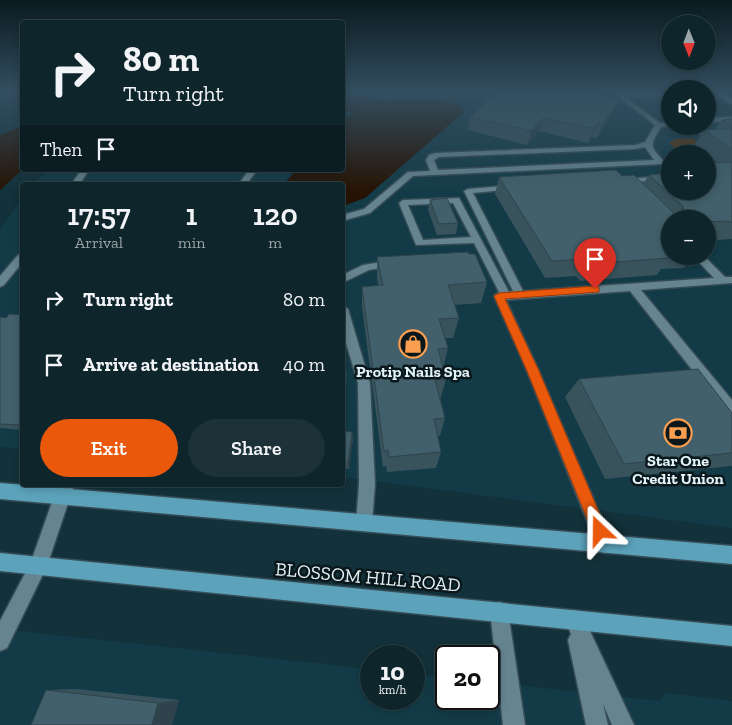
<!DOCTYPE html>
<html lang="en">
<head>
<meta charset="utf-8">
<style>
  :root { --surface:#0e252c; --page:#1c3138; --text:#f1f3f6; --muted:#9ba5a9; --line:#2e4248; --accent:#ea580c }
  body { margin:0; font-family:"Zilla Slab",serif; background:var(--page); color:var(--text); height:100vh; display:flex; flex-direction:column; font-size:19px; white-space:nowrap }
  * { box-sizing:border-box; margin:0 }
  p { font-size:16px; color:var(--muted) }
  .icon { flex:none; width:28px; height:28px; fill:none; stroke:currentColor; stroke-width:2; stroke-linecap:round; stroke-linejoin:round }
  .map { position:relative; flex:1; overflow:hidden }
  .drawer { position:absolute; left:20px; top:182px; width:325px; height:305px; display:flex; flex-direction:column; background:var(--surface); border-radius:5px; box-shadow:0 2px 8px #0003,0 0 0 1px var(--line) }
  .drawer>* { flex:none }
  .guide { position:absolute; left:20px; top:20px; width:325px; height:152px; border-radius:5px; box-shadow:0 2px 8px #0003,0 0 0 1px var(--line); background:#0e252c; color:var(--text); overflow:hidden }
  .needle { width:32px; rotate:179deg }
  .buttons { position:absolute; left:661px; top:15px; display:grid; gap:10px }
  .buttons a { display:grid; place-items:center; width:55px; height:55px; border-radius:50%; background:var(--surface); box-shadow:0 2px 8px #0003,0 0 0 1px var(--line); font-size:25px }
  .speed { position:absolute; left:360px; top:645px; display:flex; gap:10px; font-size:25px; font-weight:700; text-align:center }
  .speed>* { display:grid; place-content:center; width:65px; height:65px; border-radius:50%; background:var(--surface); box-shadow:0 2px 8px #0003,0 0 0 1px var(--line); line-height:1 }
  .speed small { font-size:12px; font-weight:400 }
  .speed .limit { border:2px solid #111; border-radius:8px; background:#fff; color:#111 }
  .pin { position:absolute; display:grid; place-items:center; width:42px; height:42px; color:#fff; margin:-51px -21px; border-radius:50% 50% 50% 0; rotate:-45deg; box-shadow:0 0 5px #0007 }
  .pin .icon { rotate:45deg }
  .me { position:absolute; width:55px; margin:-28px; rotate:337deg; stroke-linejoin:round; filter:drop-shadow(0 0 4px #0008) }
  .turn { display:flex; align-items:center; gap:18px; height:105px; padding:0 20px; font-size:22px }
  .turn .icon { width:65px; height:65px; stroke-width:2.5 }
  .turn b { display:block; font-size:35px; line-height:42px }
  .then { display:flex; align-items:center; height:48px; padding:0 20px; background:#0003; gap:10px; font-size:19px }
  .eta { display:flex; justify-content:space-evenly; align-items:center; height:85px; text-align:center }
  .eta b { font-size:30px; font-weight:600; line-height:35px }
  .primary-button { display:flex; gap:10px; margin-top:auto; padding:10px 20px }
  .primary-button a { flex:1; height:58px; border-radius:30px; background:var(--accent); color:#fff; font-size:20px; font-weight:600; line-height:58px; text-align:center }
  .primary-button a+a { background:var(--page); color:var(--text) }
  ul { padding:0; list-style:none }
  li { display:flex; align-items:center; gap:15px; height:65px; padding:0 20px }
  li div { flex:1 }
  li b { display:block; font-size:19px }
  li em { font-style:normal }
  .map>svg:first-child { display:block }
  .built { fill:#133b47; fill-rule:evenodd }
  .green { fill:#5c330b }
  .water { fill:#261202 }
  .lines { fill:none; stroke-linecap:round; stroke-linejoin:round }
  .minor-casing { stroke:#364c55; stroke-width:3 }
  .major-casing { stroke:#364c55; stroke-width:3 }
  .minor { fill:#65848f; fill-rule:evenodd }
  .major { fill:#5ba2ba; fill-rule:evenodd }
  .wall { fill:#39535c }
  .shaded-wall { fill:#2e434b }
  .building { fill:#42606b; stroke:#2e434b }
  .route { fill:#ea580c; stroke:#983908 }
  .labels { text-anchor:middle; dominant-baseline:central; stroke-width:5; stroke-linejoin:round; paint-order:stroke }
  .poi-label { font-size:16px; font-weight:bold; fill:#e1f2f8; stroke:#0a171b }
  .near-street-label { font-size:19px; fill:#e1f2f8; stroke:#0a171b }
</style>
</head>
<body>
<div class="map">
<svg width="732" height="725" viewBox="0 0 732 725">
  <rect width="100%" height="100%" fill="#13313a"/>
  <g class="built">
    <path d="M343 92H670V126H708V100L732 114V528L343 477 342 185H34L46 170H342ZM670 154H708V191H670ZM670 219H708V256H670Z"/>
    <polygon points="22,200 22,449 0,447 0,229"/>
    <polygon points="0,629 371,669 371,699 414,699 414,674 446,677 446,699 489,699 489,682 659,701 666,693 732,701 732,725 0,725"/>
  </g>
  <polygon class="green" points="692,138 702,145 678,151 669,143 675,139"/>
  <g class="water">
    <polygon points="347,94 382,100 437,99 459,104 464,112 365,198 343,206 342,185 283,185 296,170 342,170 343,119 353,114 343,109 343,95"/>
    <polygon points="22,126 22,151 20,155 22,157 22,170 0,190 0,135"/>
  </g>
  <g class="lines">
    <g class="minor-casing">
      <g id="minor">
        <path d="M612 92H670V96L625 97 660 123 670 121 668 126 661 127C651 144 648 145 663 160V164L413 176 370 213 342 221V215L364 209 408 172 430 171 426 160 429 155 435 153 635 145 645 142 655 125ZM645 147 654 160 438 170 434 160 439 157 635 149Z"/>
        <polygon points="732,117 732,121 708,122 708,118"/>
        <polygon points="690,126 698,126 708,135 703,136"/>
        <polygon points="81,170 89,170 79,185 71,185"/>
        <polygon points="249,170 257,170 246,185 238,185"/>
        <polygon points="670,176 670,180 623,183 619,181 623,179"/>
        <path d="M513 185H516V189L473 193 523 291 714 278 693 256H704L725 277H732V283L641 290 732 400V416L727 414 630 291 506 300 539 371 613 545 611 551 605 553 599 551 527 371 494 296 499 292 474 243 416 245 399 203 403 200 459 198 509 292 513 291 464 191 468 189ZM453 203 471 237 423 240 408 205Z"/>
        <polygon points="22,254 22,263 4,285 0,287 0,276 18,255"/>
        <polygon points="394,260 398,261 398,265 369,270 342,283 342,275 363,265"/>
        <polygon points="342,305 348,309 370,383 375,484 372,523 370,529 364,531 358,529 356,523 359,484 358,383 342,330"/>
        <polygon points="58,485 74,485 47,566 7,648 0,651 0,621 31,562"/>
        <polygon points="499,602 506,604 508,611 525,725 503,725 490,611 492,604"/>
        <polygon points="574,610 581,612 634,725 612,725 603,704 608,725 586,725 568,640 571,634 565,619 567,612"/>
      </g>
    </g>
    <g class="major-casing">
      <g id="major">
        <polygon points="712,92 719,92 732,99 732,104"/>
        <polygon points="0,483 732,546 732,564 0,499"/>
        <polygon points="0,553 732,626 732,646 0,571"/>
      </g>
    </g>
    <use href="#minor" class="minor"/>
    <use href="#major" class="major"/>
  </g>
  <g class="wall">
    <polygon points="598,94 613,112 597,138 592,137 588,143 539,131 527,145 468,130 470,117 485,104 487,95"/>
    <polygon points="732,119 732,239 718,240 715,237 708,238 708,219 670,219 670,256 693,256 684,268 661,269 657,275 580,281 576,276 545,278 495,194 499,177 622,176 643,184 649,175 670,191 718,163 708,155 708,154 706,154 694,145 704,130 715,129 722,120"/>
    <polygon points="430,200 458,223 456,234 437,235 428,210"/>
    <polygon points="469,254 487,282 481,303 454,305 459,318 453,338 445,338 448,348 443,368 446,379 441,397 440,398 445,418 440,436 437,436 441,452 436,468 387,472 386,466 383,467 362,307 362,287 378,285 377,277 377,257"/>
    <polygon points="22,315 22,430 0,428 0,317 6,318"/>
    <polygon points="579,379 732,413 732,466 605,479 565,397"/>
    <polygon points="342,431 352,432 353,438 349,469 342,469"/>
    <polygon points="77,689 179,700 172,725 46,690"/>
  </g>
  <g class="shaded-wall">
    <polygon points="619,99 613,112 597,138 603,124"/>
    <polygon points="543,118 539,131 527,145 531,131"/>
    <polygon points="598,123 592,137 588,143 594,129"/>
    <polygon points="347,372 347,378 342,411 342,401"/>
    <polygon points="352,432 353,438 349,469 348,464"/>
    <polygon points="179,700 172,725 152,725 158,703"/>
  </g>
  <g class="building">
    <polygon points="490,92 598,92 596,94 619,99 603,124 598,123 594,129 543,118 531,131 470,117 494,96 487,95"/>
    <polygon points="732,119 732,126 722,120"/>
    <polygon points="732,128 732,149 704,130"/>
    <polygon points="732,162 732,223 728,221 708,222 708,219 670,219 670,253 664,253 669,258 589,264 585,259 552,261 499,177 616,170 622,176 634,175 677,216 683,217 683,206 649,175 670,173 670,191 708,191 708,163"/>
    <polygon points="447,198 458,223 439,224 430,200"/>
    <polygon points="468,252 469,254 475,254 487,282 448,285 459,318 439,319 448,348 438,349 446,379 435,380 445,418 434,419 441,452 389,457 388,450 384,451 362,287 383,285 377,257"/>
    <polygon points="9,314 22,315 22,425 0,424 0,317 6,318"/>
    <polygon points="698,369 732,413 732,453 624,464 579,379"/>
    <polygon points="342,371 347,372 342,401"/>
    <polygon points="342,431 352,432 348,464 342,463"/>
    <polygon points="46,690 158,703 152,725 31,725"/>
  </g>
  <linearGradient id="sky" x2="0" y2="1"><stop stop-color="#0a1b20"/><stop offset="0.47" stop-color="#334e60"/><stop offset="1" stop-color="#334e60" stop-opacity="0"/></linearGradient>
  <rect width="732" height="194" fill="url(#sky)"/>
  <polygon class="route" points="595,286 599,287 599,292 505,299 539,371 607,531 605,536 600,539 594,536 527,371 494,296 499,293"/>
  <defs>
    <g id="shop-ring" transform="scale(1.4375)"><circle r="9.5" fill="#0a171b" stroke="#fa9f4f" stroke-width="1.5"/><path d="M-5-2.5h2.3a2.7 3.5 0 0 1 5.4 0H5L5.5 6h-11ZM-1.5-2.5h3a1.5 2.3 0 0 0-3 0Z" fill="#fa9f4f"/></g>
    <g id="bank-ring" transform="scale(1.4375)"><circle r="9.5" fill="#0a171b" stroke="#fa9f4f" stroke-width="1.5"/><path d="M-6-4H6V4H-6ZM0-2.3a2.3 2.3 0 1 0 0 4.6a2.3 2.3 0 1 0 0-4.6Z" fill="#fa9f4f"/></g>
  </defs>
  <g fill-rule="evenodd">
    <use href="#shop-ring" x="413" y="344"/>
    <use href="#bank-ring" x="678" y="433"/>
  </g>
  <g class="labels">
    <g class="poi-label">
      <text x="413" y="371">Protip Nails Spa</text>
      <text x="678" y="460">Star One<tspan x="678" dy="18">Credit Union</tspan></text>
    </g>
    <g class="near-street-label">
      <text transform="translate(368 577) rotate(5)">BLOSSOM HILL ROAD</text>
    </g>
  </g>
</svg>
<div class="buttons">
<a><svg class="needle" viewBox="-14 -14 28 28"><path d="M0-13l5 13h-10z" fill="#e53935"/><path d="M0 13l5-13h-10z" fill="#9ba5a9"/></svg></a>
<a><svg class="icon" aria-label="sound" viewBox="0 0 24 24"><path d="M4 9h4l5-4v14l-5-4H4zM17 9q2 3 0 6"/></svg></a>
<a>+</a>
<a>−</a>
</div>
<div class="speed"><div>10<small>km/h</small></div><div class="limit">20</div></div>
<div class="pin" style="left:595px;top:289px;background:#d93025"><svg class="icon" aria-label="arrive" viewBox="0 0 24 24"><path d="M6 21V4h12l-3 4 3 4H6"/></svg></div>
<svg class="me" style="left:600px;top:531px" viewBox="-20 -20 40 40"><path d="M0-17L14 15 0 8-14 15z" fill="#ea580c" stroke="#fff" stroke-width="4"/></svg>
<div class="guide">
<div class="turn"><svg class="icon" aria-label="right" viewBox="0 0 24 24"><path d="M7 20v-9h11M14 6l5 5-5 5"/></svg><div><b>80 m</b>Turn right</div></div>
<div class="then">Then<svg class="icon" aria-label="arrive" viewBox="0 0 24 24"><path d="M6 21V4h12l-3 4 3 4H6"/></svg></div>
</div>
<section class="drawer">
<div class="eta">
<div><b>17:57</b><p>Arrival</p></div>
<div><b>1</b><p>min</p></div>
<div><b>120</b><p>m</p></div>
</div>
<ul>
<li><svg class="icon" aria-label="right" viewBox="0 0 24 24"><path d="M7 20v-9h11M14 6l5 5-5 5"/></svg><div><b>Turn right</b></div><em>80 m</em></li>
<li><svg class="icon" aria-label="arrive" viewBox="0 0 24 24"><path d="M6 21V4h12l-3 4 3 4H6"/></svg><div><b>Arrive at destination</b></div><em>40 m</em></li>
</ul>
<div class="primary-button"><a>Exit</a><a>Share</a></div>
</section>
</div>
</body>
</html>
